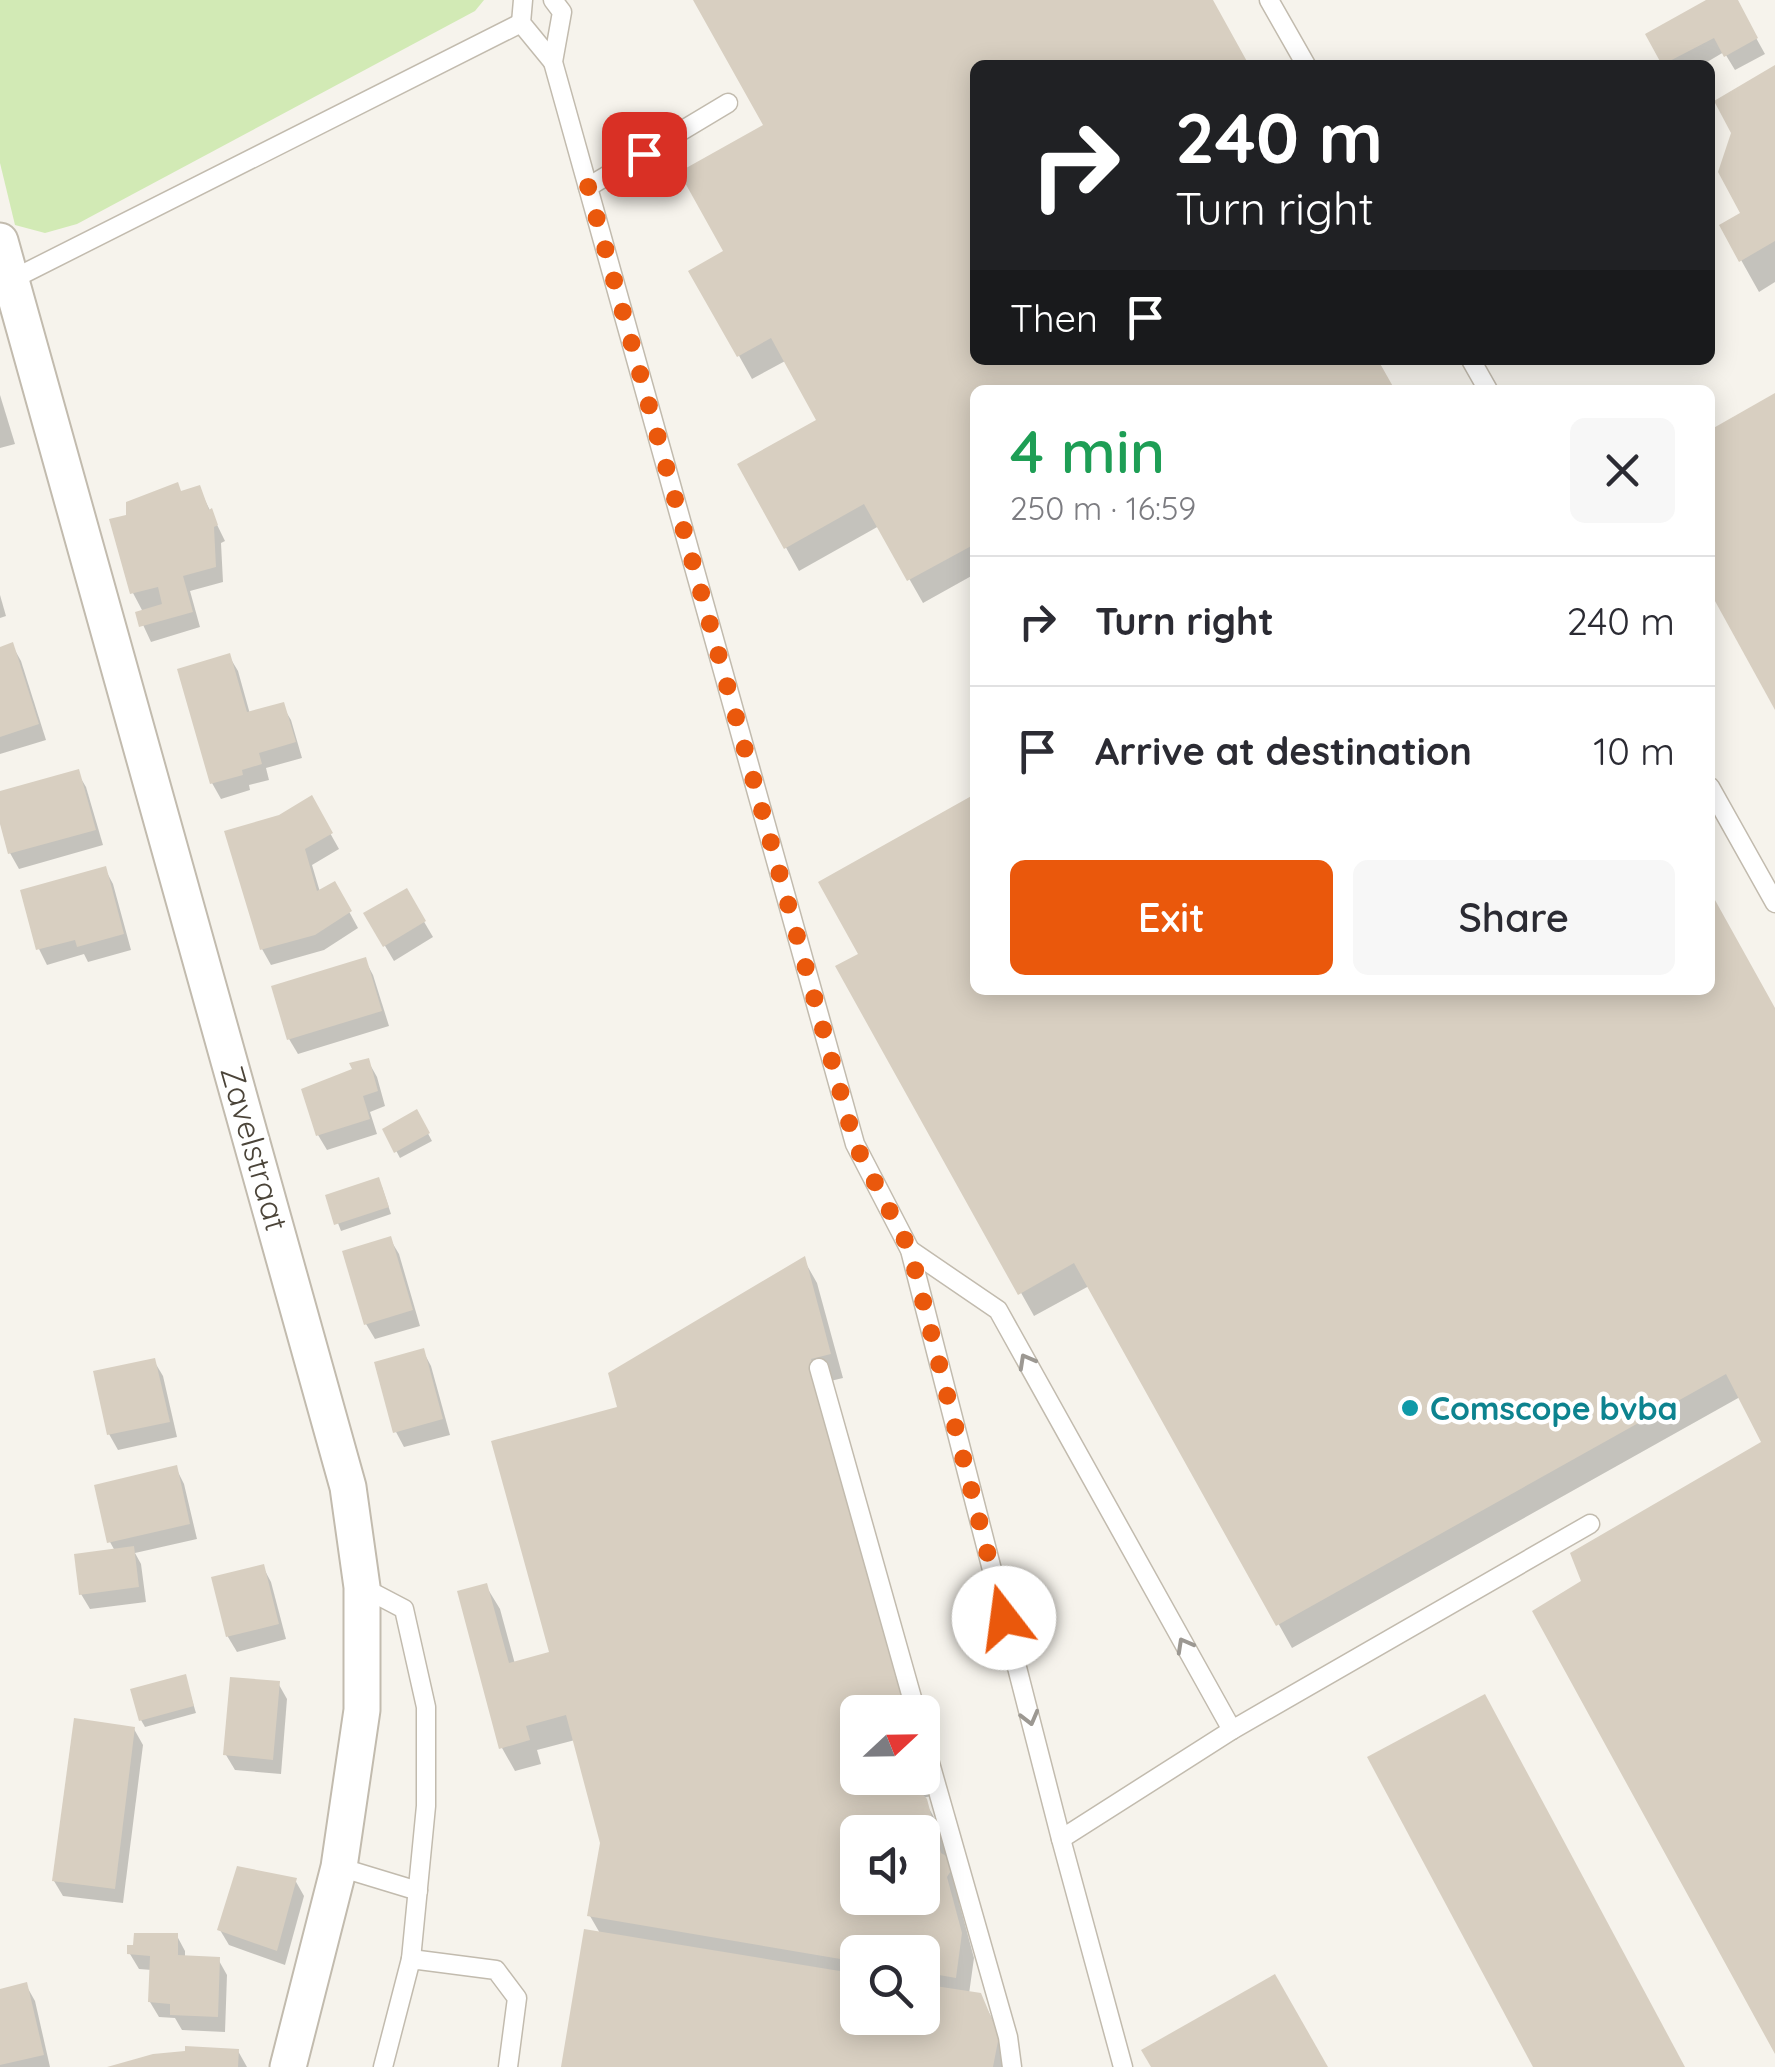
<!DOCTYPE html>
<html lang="en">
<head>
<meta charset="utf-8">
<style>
  :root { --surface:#fff; --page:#f7f7f7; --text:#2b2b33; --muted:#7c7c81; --line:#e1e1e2; --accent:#ea580c }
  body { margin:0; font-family:Quicksand,sans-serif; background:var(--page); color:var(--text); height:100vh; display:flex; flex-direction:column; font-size:38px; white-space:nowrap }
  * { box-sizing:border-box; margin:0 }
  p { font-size:32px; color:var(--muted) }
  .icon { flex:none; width:55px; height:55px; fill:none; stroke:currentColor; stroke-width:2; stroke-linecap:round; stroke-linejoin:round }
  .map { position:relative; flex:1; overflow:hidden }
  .panel { position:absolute; left:970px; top:385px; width:745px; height:610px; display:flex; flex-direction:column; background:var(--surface); border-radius:15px; box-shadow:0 5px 25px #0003 }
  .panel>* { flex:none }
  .top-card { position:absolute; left:970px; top:60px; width:745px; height:305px; border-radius:15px; box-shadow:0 5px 25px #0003; background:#202124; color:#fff; overflow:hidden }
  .needle { width:65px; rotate:68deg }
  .controls { position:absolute; left:840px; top:1695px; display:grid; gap:20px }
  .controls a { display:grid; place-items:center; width:100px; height:100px; border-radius:15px; background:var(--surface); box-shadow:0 5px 25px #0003; font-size:50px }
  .pin { position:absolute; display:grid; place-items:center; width:85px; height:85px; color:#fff; margin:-42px; border-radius:20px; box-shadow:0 5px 15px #0006 }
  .me { position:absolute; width:110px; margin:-55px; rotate:345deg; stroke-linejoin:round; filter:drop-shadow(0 0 8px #0008) }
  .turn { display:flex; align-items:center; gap:35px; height:210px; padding:0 40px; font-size:45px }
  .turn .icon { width:130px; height:130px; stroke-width:2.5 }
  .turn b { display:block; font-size:70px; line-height:85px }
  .then { display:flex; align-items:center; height:95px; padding:0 40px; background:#0003; gap:20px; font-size:38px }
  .round { display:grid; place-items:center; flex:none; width:105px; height:105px; border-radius:15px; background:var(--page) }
  .overview { display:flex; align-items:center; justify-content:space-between; height:170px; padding:0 40px }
  h1 { font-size:60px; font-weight:600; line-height:75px; color:#1e9e55 }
  .button { display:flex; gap:20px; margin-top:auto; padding:20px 40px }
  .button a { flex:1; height:115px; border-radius:15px; background:var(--accent); color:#fff; font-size:40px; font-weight:600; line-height:115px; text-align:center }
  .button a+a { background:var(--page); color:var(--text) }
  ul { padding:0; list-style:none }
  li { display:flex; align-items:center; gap:30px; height:130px; padding:0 40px; border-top:2px solid var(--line) }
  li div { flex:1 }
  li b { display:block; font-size:38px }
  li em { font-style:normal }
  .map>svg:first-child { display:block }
  .green { fill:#d2eab5 }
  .shadow { fill:#0003; fill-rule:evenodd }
  .building { fill:#d8cfc1; fill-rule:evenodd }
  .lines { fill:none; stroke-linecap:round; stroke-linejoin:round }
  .service-casing { stroke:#c2bbae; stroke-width:21 }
  .minor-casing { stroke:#c2bbae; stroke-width:39 }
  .service { stroke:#fff; stroke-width:18 }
  .minor { stroke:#fff; stroke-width:35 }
  .oneway { stroke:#9c9892 }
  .route { stroke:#ea580c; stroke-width:18; stroke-dasharray:0 32.4 }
  .culture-dot { fill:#0f9aa8; stroke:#fff; stroke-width:4 }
  .labels { text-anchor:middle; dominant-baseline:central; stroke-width:9; stroke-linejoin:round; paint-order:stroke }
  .street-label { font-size:32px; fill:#4b4439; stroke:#fff }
  .culture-label { font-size:32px; font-weight:bold; fill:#0d838f; stroke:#fff; text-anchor:start }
</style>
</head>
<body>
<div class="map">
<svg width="1775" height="2067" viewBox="0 0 1775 2067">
  <rect width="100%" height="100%" fill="#f6f3ec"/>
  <polygon class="green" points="0,0 484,0 475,11 77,224 45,233 15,225 0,163"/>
  <g class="shadow">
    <polygon points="696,0 1210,0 1246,65 975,65 975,360 1376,360 1392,390 975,390 975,574 923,603 879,526 799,571 740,465 820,420 787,360 752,379 692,272 726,252 766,126"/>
    <polygon points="1712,0 1735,0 1765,54 1735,70 1724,52 1702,65 1664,65 1648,35"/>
    <polygon points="1775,68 1775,282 1759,292 1722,226 1744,214"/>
    <polygon points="0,395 15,444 0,448"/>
    <polygon points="199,488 225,541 221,543 223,582 190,591 200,627 151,642 138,614 143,612 133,593 181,494"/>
    <polygon points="0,595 6,616 0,618"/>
    <polygon points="12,645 21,661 46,740 0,754 0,649"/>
    <polygon points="229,656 238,671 250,714 282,705 291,720 302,758 266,768 269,780 249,785 250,790 221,799 212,783"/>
    <polygon points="77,772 86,787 103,845 19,869 10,853 0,815 0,793"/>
    <polygon points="975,797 975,990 1710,990 1710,895 1775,1012 1775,2048 1584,1582 1765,1443 1740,1397 1292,1648 1089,1286 1034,1316 839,967 862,955"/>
    <polygon points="311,799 339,849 312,865 320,892 334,884 358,928 324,950 271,965 262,949 280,817"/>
    <polygon points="105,869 113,884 131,950 88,962 84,954 47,965 39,949 23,892"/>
    <polygon points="406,891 433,937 394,961 366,914"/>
    <polygon points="365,960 373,975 389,1026 298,1054 289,1039"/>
    <polygon points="368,1061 377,1077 385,1106 370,1112 377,1134 327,1150 318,1135 355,1070"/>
    <polygon points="417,1113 432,1141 400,1158 385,1130"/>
    <polygon points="382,1187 391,1214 341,1231 328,1197"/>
    <polygon points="390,1239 399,1254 420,1326 375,1339 366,1324"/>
    <path d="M804 1260 817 1283 843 1378 822 1383 913 1712H858V1778H922V1748L935 1795 923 1798 939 1826 950 1865 963 1894 959 1902 974 1958 969 1994 979 1995 993 2020 1011 2062 1010 2067H563L601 1935 590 1916 602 1843 575 1740 537 1750 541 1764 515 1771 502 1748 486 1586 500 1609 515 1664 552 1654 620 1408ZM858 1832H922V1898H858ZM858 1952H922V2018H858Z"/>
    <polygon points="423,1351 431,1366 450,1435 404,1447 396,1432"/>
    <polygon points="154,1361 163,1376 177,1437 118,1450 109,1434"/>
    <polygon points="176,1468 184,1484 197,1539 135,1553 141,1564 146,1602 90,1609 81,1594 115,1551 110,1542"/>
    <polygon points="263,1567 271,1582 286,1639 237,1652 228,1637 214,1579"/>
    <polygon points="185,1677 196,1713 145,1727 141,1720"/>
    <polygon points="278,1683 287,1699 281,1774 235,1770 226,1755"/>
    <polygon points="134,1729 143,1745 123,1903 63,1896 54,1881"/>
    <polygon points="295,1880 304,1896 285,1965 229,1945 220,1930"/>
    <polygon points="177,1936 185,1951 185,1958 218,1959 227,1975 225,2032 182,2030 175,2018 159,2017 150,2002 152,1970 139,1969 130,1954"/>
    <polygon points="26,1985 35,2001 50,2067 0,2067 0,1991"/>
    <polygon points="238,2051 247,2067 111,2067"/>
  </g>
  <g class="building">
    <polygon points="693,0 1213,0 1249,65 975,65 975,360 1378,360 1395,390 975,390 975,544 907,581 864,504 784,549 737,464 816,420 771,338 737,357 688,271 723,251 679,172 763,125"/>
    <polygon points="1706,0 1738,0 1758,38 1724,57 1714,38 1662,65 1645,34"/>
    <polygon points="1775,65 1775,241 1739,262 1719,225 1740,213 1718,172 1731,133 1714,101"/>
    <polygon points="1775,393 1775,710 1710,592 1710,430"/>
    <polygon points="178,482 181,491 200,485 209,510 212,508 218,525 214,527 216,567 183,576 193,612 139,627 135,612 162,604 158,587 130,594 109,519 126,515 126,502"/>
    <polygon points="13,642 39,724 0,737 0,647"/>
    <polygon points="230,653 247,712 284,702 296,742 259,753 262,764 242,770 243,775 210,784 177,669"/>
    <polygon points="79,769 96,830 8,854 0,824 0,791"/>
    <polygon points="975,794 975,990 1710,990 1710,891 1775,1008 1775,2054 1532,1611 1581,1581 1570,1553 1761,1442 1726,1374 1276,1626 1074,1263 1018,1295 835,966 858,954 818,882"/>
    <polygon points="312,795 333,833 305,849 317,891 335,881 352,911 315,935 260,950 224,831 279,815"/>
    <polygon points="106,866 124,934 77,947 75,940 36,950 20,890"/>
    <polygon points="407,888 426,921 383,947 363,913"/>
    <polygon points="366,957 382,1011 287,1040 271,986"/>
    <polygon points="369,1058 378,1091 363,1096 370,1119 316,1136 301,1089 352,1069 349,1063"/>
    <polygon points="417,1109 430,1133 394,1153 382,1129"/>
    <polygon points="379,1177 389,1207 334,1225 325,1195"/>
    <polygon points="391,1236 413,1310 364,1325 342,1251"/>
    <path d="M805 1256 831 1354 811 1359 908 1712H858V1778H908L927 1799 941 1853 948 1857 952 1869 947 1877 962 1933 956 1978 922 1972V1952H858V1962L587 1916 600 1843 566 1715 526 1726 530 1740 499 1749 457 1591 487 1583 509 1663 549 1652 491 1441 617 1407 608 1373ZM858 1832H922V1898H858Z"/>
    <polygon points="424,1348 443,1419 393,1433 374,1362"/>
    <polygon points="155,1358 170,1422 107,1435 93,1371"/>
    <polygon points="177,1465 190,1524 107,1543 94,1485"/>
    <polygon points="134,1546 139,1587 79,1595 74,1554"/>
    <polygon points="264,1564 279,1624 226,1637 211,1577"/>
    <polygon points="186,1674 194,1706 139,1721 130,1689"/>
    <polygon points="230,1677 280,1681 273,1760 223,1755"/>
    <polygon points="1485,1694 1685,2067 1533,2067 1367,1757"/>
    <polygon points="74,1718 135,1727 115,1889 52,1881"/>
    <polygon points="237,1866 297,1878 277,1951 217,1930"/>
    <polygon points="584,1929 858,1974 858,2018 922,2018 922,1984 981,1993 999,2036 993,2067 561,2067"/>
    <polygon points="134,1933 178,1933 178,1955 220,1957 218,2017 170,2015 170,2004 148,2002 150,1956 127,1954 127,1945 133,1945"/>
    <polygon points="1275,1974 1328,2067 1151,2067 1141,2050"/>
    <polygon points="27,1982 44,2055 0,2065 0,1989"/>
    <polygon points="185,2046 239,2049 238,2067 107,2067 153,2054 185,2051"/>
  </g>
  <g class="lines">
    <g class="service-casing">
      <g id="service">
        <polyline points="523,0 521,23 553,62"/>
        <polyline points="553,0 562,12 553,62 855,1144 910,1250 1061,1839 1123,2067"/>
        <polyline points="1269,0 1306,65"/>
        <polyline points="588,187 728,103"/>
        <polyline points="11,280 521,23"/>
        <polyline points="1471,360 1488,390"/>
        <polyline points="1710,787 1775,903"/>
        <polyline points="910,1250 998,1310 1232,1730"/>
        <polyline points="819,1368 916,1712"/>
        <polyline points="362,1587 404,1609 426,1707 426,1806 411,1959"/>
        <polyline points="922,1735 1008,2037 1012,2067"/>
        <polyline points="1061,1839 1232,1730 1590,1524"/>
        <polyline points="339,1867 418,1891"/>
        <polyline points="383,2067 411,1959 496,1970 517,1998 508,2067"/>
      </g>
    </g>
    <g class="minor-casing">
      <polyline id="minor" points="0,241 348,1487 362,1587 362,1710 339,1867 288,2067"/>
    </g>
    <use href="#service" class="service"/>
    <use href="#minor" class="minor"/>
  </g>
  <defs><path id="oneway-chevron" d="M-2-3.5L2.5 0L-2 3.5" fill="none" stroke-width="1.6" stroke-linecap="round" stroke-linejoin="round" transform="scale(2.5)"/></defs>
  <g class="oneway">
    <use href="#oneway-chevron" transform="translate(1026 1361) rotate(-119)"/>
    <use href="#oneway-chevron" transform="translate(1184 1645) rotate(-119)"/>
    <use href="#oneway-chevron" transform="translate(1030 1718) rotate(75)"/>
  </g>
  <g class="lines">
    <polyline class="route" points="644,154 588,187 855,1144 910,1250 1004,1618"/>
  </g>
  <circle class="culture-dot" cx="1410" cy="1408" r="10"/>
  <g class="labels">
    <g class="street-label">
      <text transform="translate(255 1148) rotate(74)">Zavelstraat</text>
    </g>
    <g class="culture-label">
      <text x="1430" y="1408">Comscope bvba</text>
    </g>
  </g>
</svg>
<div class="controls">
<a><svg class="needle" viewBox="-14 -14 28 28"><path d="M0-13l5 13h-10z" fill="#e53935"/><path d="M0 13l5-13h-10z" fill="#7c7c81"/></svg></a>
<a><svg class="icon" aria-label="sound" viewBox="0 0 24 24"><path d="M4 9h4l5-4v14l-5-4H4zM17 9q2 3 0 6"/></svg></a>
<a><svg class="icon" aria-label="search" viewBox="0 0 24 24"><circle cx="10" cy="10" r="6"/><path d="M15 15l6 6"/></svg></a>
</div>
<div class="pin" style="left:644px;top:154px;background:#d93025"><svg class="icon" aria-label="arrive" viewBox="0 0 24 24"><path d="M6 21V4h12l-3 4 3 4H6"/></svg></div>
<svg class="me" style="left:1004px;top:1618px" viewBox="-20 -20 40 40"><circle r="19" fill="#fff"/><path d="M0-13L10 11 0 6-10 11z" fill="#ea580c"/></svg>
<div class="top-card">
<div class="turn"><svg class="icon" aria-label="right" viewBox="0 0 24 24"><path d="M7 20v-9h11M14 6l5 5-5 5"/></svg><div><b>240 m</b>Turn right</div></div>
<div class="then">Then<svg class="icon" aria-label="arrive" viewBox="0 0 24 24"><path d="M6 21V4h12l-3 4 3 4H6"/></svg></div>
</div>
<section class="panel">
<div class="overview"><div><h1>4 min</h1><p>250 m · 16:59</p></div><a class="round"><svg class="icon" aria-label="close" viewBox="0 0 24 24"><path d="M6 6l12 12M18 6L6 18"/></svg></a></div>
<ul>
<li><svg class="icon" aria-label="right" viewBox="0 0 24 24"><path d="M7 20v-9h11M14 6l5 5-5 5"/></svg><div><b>Turn right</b></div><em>240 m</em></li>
<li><svg class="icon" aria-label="arrive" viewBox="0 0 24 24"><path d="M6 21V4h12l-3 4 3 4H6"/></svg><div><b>Arrive at destination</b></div><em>10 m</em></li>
</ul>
<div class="button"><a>Exit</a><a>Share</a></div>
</section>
</div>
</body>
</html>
